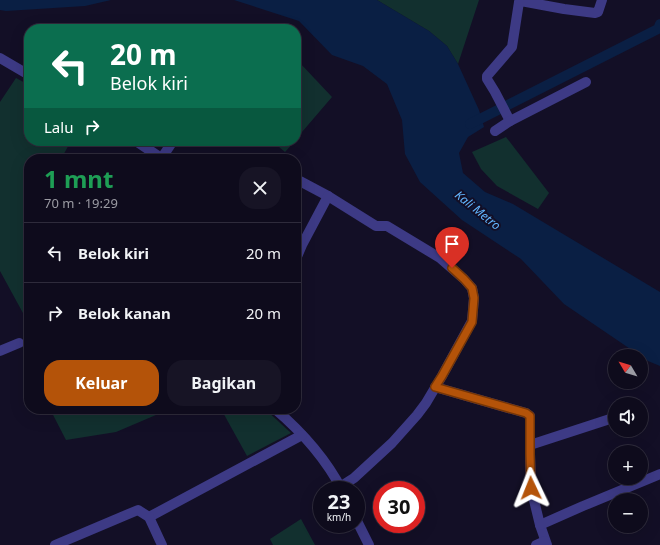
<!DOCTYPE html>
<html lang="id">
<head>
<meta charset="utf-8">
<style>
  :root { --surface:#0e0b1c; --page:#171425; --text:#f1f3f6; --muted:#9b9ba3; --line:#2e2b3b; --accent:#b45309 }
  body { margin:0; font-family:"Noto Sans",sans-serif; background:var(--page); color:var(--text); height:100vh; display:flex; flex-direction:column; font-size:15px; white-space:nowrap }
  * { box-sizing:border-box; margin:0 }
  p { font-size:13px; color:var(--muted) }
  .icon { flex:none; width:22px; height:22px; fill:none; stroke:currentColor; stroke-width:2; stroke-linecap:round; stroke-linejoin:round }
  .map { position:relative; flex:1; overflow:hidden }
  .drawer { position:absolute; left:24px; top:154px; width:277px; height:260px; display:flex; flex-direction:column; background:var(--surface); border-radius:16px; box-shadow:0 4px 16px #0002,0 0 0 1px var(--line) }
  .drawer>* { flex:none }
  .hud { position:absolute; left:24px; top:24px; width:277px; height:122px; border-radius:16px; box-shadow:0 4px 16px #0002,0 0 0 1px var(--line); background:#0b6e4f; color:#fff; overflow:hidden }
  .needle { width:26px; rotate:308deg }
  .tools { position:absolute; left:608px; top:349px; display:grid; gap:8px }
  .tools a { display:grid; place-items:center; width:40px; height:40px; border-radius:50%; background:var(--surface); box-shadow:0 4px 16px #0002,0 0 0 1px var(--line); font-size:20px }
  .speed { position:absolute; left:313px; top:481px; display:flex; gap:8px; font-size:20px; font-weight:700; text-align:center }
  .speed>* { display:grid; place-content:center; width:52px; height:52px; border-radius:50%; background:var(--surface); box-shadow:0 4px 16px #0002,0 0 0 1px var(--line); line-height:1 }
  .speed small { font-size:10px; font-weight:400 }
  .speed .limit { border:6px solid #d22; background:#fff; color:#111 }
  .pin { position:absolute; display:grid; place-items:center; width:34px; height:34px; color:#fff; margin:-41px -17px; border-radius:50% 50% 50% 0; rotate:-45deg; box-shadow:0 0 4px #0007 }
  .pin .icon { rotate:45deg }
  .me { position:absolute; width:44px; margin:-22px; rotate:358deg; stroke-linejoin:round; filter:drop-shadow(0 0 3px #0008) }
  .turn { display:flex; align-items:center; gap:14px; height:84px; padding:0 20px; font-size:18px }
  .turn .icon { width:52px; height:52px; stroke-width:2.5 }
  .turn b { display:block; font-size:28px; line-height:34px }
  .then { display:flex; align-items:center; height:38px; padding:0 20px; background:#0003; gap:8px; font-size:15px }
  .round { display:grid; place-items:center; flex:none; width:42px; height:42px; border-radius:16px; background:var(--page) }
  .summary { display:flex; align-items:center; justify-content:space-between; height:68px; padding:0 20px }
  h1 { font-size:24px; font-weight:700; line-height:30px; color:#1e9e55 }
  .cta { display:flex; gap:8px; margin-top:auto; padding:8px 20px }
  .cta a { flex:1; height:46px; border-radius:16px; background:var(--accent); color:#fff; font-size:16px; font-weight:700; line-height:46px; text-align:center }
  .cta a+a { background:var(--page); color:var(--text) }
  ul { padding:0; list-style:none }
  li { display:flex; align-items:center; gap:12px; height:60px; padding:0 20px; border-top:1px solid var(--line) }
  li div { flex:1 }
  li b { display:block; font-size:15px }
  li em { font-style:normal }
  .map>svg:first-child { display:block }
  .green { fill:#12302f }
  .water { fill:#0a1f44 }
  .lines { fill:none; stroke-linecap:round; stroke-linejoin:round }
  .stream { stroke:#0a1f44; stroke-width:10 }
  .minor { stroke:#3d3a85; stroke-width:10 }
  .route-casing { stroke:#753606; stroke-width:10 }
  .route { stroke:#b45309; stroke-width:7 }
  .labels { text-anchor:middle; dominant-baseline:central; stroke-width:4; stroke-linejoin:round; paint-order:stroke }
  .water-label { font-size:12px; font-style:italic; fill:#62b6ff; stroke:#130f26 }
</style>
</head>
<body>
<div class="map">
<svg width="660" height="545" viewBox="0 0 660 545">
  <rect width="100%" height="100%" fill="#130f26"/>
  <g class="green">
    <polygon points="377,0 479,0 458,64 447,46 429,31"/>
    <polygon points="296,61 299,62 332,97 296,139"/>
    <polygon points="16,78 29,85 29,141 71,141 61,159 29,159 29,324 0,271 0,102"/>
    <polygon points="506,137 549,193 538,209 497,186 481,169 472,152"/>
    <polygon points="272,141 295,141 285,152"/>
    <polygon points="50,409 170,409 116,432 66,440"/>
    <polygon points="221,409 265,409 291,433 247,456"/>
    <polygon points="301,519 315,545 273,545 270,539"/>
  </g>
  <g class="water">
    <polygon points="0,0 111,0 85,6 6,11 0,10"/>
    <polygon points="234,0 377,0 429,31 447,46 458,64 479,110 484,127 468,137 459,153 463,173 485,192 513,204 660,292 660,366 648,361 564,304 521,259 462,220 420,182 405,154 402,120 387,84 363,66 332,55 299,21"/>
  </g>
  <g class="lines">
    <polyline class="stream" points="470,124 658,29 660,24"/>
    <g class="minor">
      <polyline points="0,58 29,75"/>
      <polyline points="510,121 495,92 487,79 487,76 512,47 519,2 521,1 564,9 595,13 598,12 602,0"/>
      <polyline points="495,131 510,121 586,82"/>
      <polyline points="136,141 161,158"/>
      <polyline points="161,159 173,141"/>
      <polyline points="296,179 328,196 376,226 387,226 440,258 464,279 472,288 474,298 472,321 442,376 426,403 417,415 392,443 354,478 340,487"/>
      <polyline points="296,259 302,245 328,196"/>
      <polyline points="0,351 19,343"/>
      <polyline points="435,387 526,413 530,416 530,454 531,488 540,525 547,545"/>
      <path d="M275 409C302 432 326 459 342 490"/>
      <polyline points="530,445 613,418"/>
      <polyline points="149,517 302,435"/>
      <polyline points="356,519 369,545"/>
      <polyline points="540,525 583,506 660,474"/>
      <polyline points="55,545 138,510 149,517 162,545"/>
      <polyline points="536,545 545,541"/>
    </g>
  </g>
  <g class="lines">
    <g class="route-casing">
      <polyline id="route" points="452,268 464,279 472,288 474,298 472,322 442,376 435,387 526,413 530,416 530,454 531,488"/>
    </g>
    <use href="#route" class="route"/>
  </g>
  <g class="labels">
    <g class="water-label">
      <text transform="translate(478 210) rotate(39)">Kali Metro</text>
    </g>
  </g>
</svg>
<div class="tools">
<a><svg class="needle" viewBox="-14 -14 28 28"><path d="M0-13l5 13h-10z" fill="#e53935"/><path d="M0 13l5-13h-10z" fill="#9b9ba3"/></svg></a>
<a><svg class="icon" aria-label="sound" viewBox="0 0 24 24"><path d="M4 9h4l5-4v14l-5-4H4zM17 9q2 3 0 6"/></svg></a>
<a>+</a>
<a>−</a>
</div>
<div class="speed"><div>23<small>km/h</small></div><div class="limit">30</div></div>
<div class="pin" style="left:452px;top:268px;background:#d93025"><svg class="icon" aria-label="arrive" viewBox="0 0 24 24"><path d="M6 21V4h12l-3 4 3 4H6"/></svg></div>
<svg class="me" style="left:531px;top:488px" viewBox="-20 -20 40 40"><path d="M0-17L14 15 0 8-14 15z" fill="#b45309" stroke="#fff" stroke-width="4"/></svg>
<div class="hud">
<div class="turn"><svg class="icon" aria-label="left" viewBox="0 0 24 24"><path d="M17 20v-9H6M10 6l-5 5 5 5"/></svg><div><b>20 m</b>Belok kiri</div></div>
<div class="then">Lalu<svg class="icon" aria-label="right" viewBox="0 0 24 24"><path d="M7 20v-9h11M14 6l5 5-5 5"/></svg></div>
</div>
<section class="drawer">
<div class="summary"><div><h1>1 mnt</h1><p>70 m · 19:29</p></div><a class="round"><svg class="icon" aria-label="close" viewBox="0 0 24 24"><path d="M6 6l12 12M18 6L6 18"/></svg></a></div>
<ul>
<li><svg class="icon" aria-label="left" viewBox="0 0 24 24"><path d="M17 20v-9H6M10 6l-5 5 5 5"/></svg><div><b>Belok kiri</b></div><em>20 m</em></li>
<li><svg class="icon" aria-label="right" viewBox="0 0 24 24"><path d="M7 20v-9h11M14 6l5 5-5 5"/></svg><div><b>Belok kanan</b></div><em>20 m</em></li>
</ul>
<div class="cta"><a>Keluar</a><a>Bagikan</a></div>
</section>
</div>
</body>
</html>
